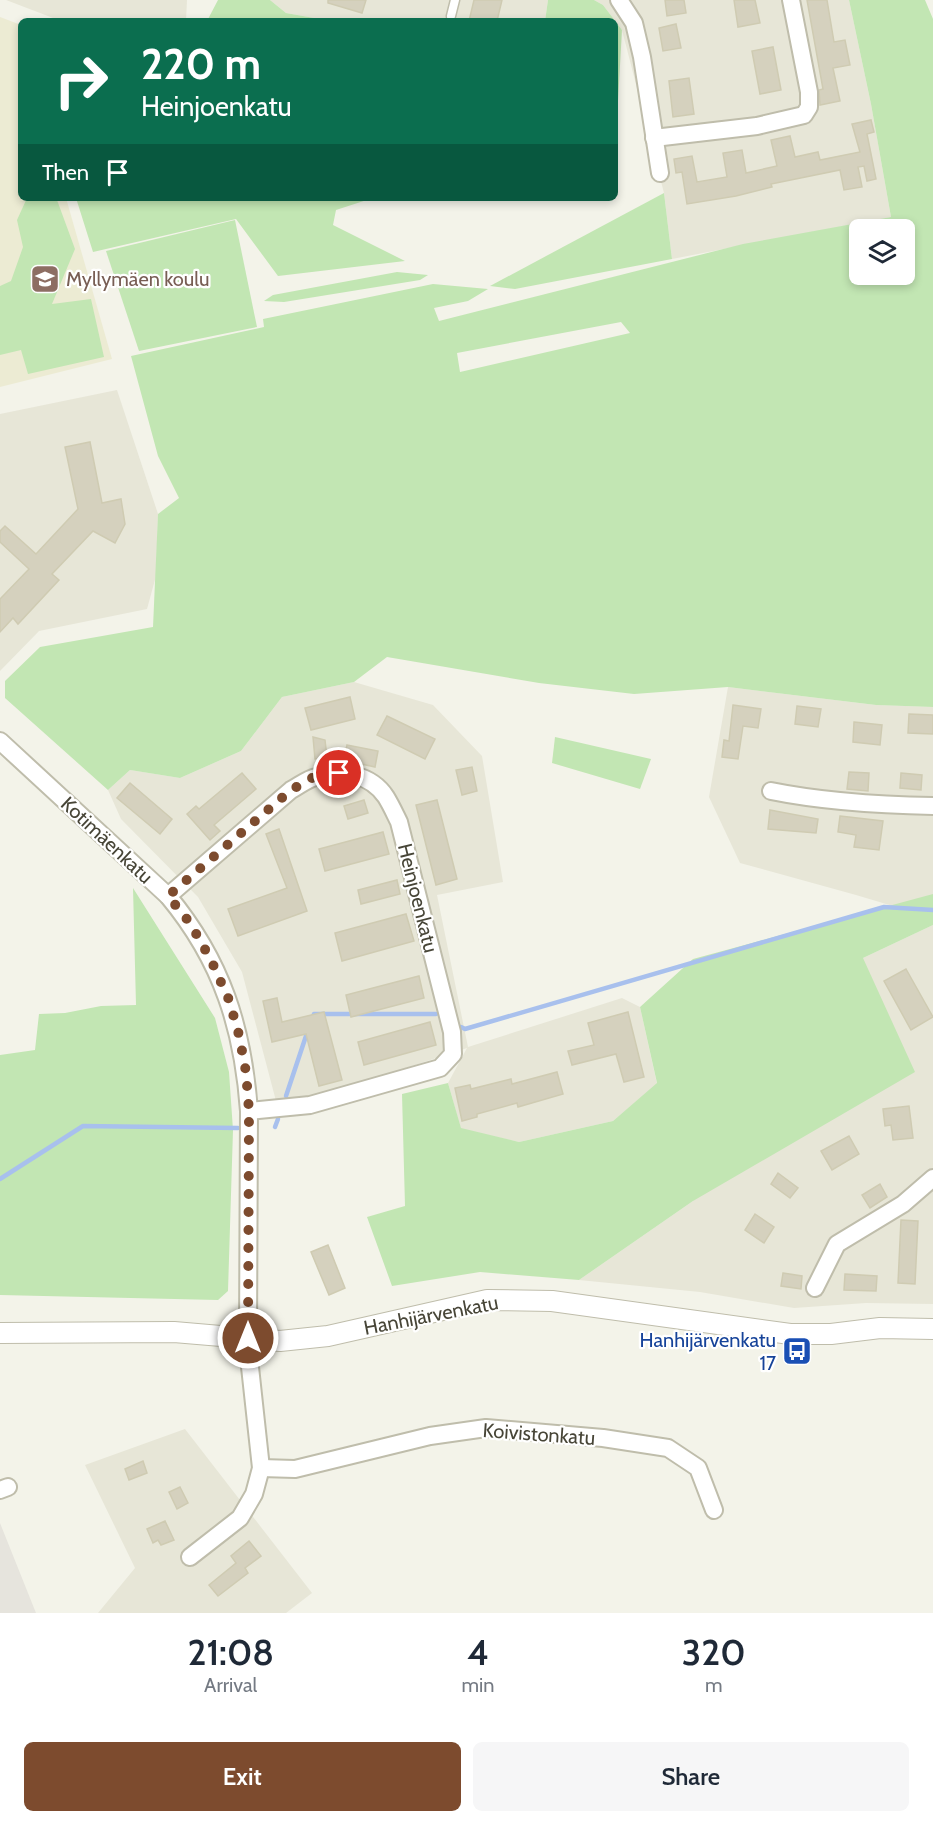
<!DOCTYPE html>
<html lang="en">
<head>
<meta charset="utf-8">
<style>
  :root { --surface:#fff; --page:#f6f6f7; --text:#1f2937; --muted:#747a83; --accent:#7d4b2e }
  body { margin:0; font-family:Cabin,sans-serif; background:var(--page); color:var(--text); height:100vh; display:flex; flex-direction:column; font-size:22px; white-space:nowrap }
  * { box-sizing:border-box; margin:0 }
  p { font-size:20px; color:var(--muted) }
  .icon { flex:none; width:33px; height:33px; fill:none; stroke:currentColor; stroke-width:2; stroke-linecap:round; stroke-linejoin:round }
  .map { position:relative; height:1613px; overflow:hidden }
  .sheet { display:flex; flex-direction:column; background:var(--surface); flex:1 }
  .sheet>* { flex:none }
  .top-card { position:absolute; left:18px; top:18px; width:600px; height:183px; border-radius:9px; box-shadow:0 3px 9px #0003; background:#0b6e4f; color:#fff; overflow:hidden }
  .fabs { position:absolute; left:849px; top:219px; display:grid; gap:12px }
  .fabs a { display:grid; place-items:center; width:66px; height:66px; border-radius:9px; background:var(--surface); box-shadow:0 3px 9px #0003; font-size:30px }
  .pin { position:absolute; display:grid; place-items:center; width:51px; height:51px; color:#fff; margin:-26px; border:3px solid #fff; border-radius:50%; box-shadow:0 2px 6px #0007 }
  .me { position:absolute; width:66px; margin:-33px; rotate:0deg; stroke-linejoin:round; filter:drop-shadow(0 0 4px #0008) }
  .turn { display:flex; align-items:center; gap:21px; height:126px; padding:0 24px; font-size:27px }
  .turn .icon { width:78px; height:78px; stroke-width:2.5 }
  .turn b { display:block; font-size:42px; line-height:51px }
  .then { display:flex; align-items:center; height:57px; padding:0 24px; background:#0003; gap:12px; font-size:22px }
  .eta { display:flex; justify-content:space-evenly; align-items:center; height:102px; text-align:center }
  .eta b { font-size:36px; font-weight:600; line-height:42px }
  .button { display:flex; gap:12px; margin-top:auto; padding:12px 24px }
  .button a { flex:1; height:69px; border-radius:9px; background:var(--accent); color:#fff; font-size:24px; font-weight:600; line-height:69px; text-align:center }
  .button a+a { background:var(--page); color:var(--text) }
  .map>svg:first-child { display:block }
  .residential { fill:#e7e6d7 }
  .industrial { fill:#e6e4dd }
  .education { fill:#ecebd3 }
  .green { fill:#c2e6b3; fill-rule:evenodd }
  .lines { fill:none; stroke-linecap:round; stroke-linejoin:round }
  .stream { stroke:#a8c0ed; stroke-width:4.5 }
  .building { fill:#d5d1be; stroke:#cfcbb2; stroke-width:1.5 }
  .service-casing { stroke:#bfbdab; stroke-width:11 }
  .minor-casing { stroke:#bfbdab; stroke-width:20 }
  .tertiary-casing { stroke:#bfbdab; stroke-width:22 }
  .service { stroke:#fff; stroke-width:8 }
  .minor { stroke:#fff; stroke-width:16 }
  .tertiary { stroke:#fff; stroke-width:20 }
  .route { stroke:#7d4b2e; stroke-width:10; stroke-dasharray:0 18 }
  .labels { text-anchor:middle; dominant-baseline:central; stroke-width:4.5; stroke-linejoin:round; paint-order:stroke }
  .education-label { font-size:20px; fill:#785e54; stroke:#fff; text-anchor:start }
  .street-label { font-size:20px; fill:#474537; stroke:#fff }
  .transit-label { font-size:20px; fill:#164399; stroke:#fff; text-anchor:end }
</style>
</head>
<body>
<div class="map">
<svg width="933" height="1613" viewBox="0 0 933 1613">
  <rect width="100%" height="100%" fill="#f3f3e9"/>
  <g class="residential">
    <polygon points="6,0 187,0 186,21 61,21"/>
    <polygon points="270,0 548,0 545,21 331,21 286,13"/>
    <polygon points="594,0 849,0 871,104 891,217 672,259 664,193 622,30 603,5"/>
    <polygon points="117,390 158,514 156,576 147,609 39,631 0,671 0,414"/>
    <polygon points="354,682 433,705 482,756 503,882 437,895 468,1047 622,998 640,1007 657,1084 613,1121 519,1142 461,1129 448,1083 467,1048 323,1095 276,1101 242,972 198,897 121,819 108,790 130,770 180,778 241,751 282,697"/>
    <polygon points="728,687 876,705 933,707 933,918 856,895 740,863 709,797"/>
    <polygon points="933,925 933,1304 866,1303 794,1308 700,1292 579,1280 693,1201 863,958"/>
    <polygon points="185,1429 312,1593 286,1613 98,1613 135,1568 85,1465"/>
  </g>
  <polygon class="industrial" points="0,1523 36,1613 0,1613"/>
  <polygon class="education" points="0,17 21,25 21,198 66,198 112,359 0,387"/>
  <g class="green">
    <polygon points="218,0 270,0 286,13 331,21 207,21"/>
    <polygon points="548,0 594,0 603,5 622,30 618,101 615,103 615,21 545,21"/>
    <path d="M849 0H925L933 19V707L876 705 728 687 634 694 539 683 387 657 354 682 282 697 241 751 180 778 130 770 108 790 5 698V681L40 647 153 627 158 514 179 498 158 456 131 356 264 327 263 319 433 284 488 289 468 301 434 308 439 321 743 244 891 217 871 104ZM860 230H904V274H860ZM621 322 630 333 460 372 457 353Z"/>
    <polygon points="664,193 672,259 515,289 490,286"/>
    <polygon points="27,198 57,200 75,249 52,304 91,299 104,357 28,374 21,350 0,355 0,286 11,281 23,247 17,220"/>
    <polygon points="76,198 373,198 336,210 333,225 405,261 278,276 236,219 93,252"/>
    <polygon points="235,220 257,327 139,351 106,251"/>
    <polygon points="397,272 428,275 420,280 284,302 264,301 273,295"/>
    <polygon points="555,737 651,759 640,789 552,763"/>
    <polygon points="133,888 215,1018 229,1072 233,1130 228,1291 218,1300 0,1295 0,1055 35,1050 39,1014 65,1013 101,1006 136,1005"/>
    <polygon points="933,894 933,925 863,958 915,1072 693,1201 579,1280 480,1272 392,1286 367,1217 405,1206 402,1094 448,1083 461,1128 519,1142 613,1121 657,1083 640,1007 693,959"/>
  </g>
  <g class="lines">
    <g class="stream">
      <polyline points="312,1019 314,1014 436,1014"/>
      <polyline points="461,1027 465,1029 884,907 933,910"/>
      <polyline points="286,1096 308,1030"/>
      <polyline points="275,1127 278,1119"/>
      <polyline points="0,1179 83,1126 238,1128"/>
    </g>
  </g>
  <g class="building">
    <polygon points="328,0 366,0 362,13 328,3"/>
    <polygon points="474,0 502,0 497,21 469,21"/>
    <polygon points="665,0 684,0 686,13 667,16"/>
    <polygon points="734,0 755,0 760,23 738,27"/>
    <polygon points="807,0 827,0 834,42 845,40 850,65 833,68 840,101 820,105 819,90 823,89"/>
    <polygon points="676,24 681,48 663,51 659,28"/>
    <polygon points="773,47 781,90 760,94 752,51"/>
    <polygon points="689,78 694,114 673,117 669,81"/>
    <polygon points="871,120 874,132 867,134 876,179 867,181 864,166 858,167 862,187 844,190 840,170 771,184 772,187 736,196 687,204 682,172 676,173 674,159 692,156 697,182 727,177 723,153 742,150 746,173 777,166 771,140 790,136 795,157 818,152 820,160 860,152 852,124"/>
    <polygon points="90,442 102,503 121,499 125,524 115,543 93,531 52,574 59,580 18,624 13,618 0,632 0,599 29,569 0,542 0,531 5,526 36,554 78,509 65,447"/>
    <polygon points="350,697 355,719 311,730 305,708"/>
    <polygon points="733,705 761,709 758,728 743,726 738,759 722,757 724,740 729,741"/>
    <polygon points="797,706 821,709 818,727 795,724"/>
    <polygon points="909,714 933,715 933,734 908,733"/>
    <polygon points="387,716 435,739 425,759 377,735"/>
    <polygon points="854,722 882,725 880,745 853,742"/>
    <polygon points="313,737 325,740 327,758 315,759"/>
    <polygon points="347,745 378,751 375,767 344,760"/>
    <polygon points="472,767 477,791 462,795 456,770"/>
    <polygon points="849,772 869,773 868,791 847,789"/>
    <polygon points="242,773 256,789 214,825 220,831 210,840 187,814 196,806 199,809"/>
    <polygon points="901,773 922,775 921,790 900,788"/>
    <polygon points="130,783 172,819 160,834 117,798"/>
    <polygon points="364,800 368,813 348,819 344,806"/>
    <polygon points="437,800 457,879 436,885 416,805"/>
    <polygon points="770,810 818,819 816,833 768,829"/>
    <polygon points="840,816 883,821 879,850 854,847 856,835 838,832"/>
    <polygon points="279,829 307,911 238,936 228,909 287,888 266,834"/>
    <polygon points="383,832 389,854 325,871 319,849"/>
    <polygon points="397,880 400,894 361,904 358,890"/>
    <polygon points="406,914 414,941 342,961 335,933"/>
    <polygon points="906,969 933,1017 911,1030 884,981"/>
    <polygon points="419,976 424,998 351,1017 346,995"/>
    <polygon points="277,998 282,1022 324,1012 342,1080 319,1086 306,1034 272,1042 263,1001"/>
    <polygon points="628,1012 644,1077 624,1082 616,1054 572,1065 568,1051 594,1045 588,1023"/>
    <polygon points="430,1022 436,1045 364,1065 358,1042"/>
    <polygon points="557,1072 563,1094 518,1107 517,1103 477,1114 477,1117 462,1121 455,1088 470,1085 471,1089 511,1079 512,1084"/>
    <polygon points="909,1106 913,1138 893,1140 891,1125 885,1126 883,1109"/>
    <polygon points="849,1136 859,1154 832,1170 821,1151"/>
    <polygon points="778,1173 798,1188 790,1198 771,1184"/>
    <polygon points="880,1184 887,1197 870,1208 862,1195"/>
    <polygon points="755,1214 774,1227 764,1243 745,1230"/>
    <polygon points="901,1220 918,1221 915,1284 898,1283"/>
    <polygon points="328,1245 345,1288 329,1295 311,1252"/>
    <polygon points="783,1273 802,1276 801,1289 781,1286"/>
    <polygon points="845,1274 877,1276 876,1291 844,1290"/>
    <polygon points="143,1461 147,1473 129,1480 125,1469"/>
    <polygon points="180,1487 188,1503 177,1509 169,1492"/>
    <polygon points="165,1521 174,1540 161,1545 158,1540 153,1543 147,1529"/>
    <polygon points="249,1541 261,1556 245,1568 248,1573 218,1596 209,1585 236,1563 231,1556"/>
  </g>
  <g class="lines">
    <g class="service-casing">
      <polyline id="service" points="451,16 455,0"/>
    </g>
    <g class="minor-casing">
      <g id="minor">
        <polyline points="619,0 634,23 642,57 660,173"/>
        <polyline points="654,138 757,126 804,115 809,107 809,92 791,0"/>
        <path d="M0 741 168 896C222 961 243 1028 249 1111L248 1338 250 1367 261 1468 254 1494 240 1518 190 1557"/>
        <path d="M771 791C825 802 878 805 933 806"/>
        <path d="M168 896 291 790C299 786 307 779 316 777 341 769 371 774 386 797 391 805 395 814 399 822L452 1032 453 1054 440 1068 310 1105 249 1111"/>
        <polyline points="815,1288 837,1244 903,1204 933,1178"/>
        <polyline points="261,1468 295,1469 430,1436 486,1428 603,1438 668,1448 698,1468 714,1510"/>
        <polyline points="0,1490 8,1487"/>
      </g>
    </g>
    <g class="tertiary-casing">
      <polyline id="tertiary" points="0,1333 174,1332 280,1341 328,1336 487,1300 552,1301 790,1334 831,1334 880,1328 933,1329"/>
    </g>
    <use href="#service" class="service"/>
    <use href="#minor" class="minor"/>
    <use href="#tertiary" class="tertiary"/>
  </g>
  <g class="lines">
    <polyline class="route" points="248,1338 249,1111 246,1072 239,1035 229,1000 211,960 190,923 168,896 291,790 314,777 339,773"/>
  </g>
  <defs>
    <g id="school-square" transform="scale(1.5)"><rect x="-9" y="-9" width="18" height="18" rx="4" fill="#8d6e63" stroke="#fff"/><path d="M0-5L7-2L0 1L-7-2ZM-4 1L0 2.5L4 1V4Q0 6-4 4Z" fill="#fff"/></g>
    <g id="bus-square" transform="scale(1.5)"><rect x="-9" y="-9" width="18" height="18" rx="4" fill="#1a4fb4" stroke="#fff"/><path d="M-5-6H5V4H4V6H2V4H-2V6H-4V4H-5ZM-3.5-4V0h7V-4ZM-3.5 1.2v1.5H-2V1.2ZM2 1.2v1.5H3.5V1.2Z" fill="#fff"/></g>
  </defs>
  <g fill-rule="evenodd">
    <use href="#school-square" x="45" y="279"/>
    <use href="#bus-square" x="797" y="1351"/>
  </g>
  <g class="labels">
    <g class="education-label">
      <text x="66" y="279">Myllymäen koulu</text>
    </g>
    <g class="street-label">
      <text transform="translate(107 840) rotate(43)">Kotimäenkatu</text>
      <text transform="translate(418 898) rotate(76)">Heinjoenkatu</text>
      <text transform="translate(431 1315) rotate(-11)">Hanhijärvenkatu</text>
      <text transform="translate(539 1434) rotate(4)">Koivistonkatu</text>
    </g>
    <g class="transit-label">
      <text x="776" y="1340">Hanhijärvenkatu<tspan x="776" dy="23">17</tspan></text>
    </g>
  </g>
</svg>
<div class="fabs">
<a><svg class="icon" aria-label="layers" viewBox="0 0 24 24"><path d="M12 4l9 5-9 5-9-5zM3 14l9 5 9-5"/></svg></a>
</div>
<div class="pin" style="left:339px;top:773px;background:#d93025"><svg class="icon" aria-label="arrive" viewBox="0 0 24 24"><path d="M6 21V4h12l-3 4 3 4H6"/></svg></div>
<svg class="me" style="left:248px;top:1338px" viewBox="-20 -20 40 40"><circle r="17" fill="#7d4b2e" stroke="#fff" stroke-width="3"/><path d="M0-11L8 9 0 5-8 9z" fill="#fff"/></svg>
<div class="top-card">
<div class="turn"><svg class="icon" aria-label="right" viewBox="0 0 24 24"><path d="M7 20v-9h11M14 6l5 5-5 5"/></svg><div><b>220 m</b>Heinjoenkatu</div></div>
<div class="then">Then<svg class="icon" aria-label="arrive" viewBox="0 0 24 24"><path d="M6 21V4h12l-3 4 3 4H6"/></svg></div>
</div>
</div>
<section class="sheet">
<div class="eta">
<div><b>21:08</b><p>Arrival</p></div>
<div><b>4</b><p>min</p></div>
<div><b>320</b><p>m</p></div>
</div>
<div class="button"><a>Exit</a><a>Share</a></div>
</section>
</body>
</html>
